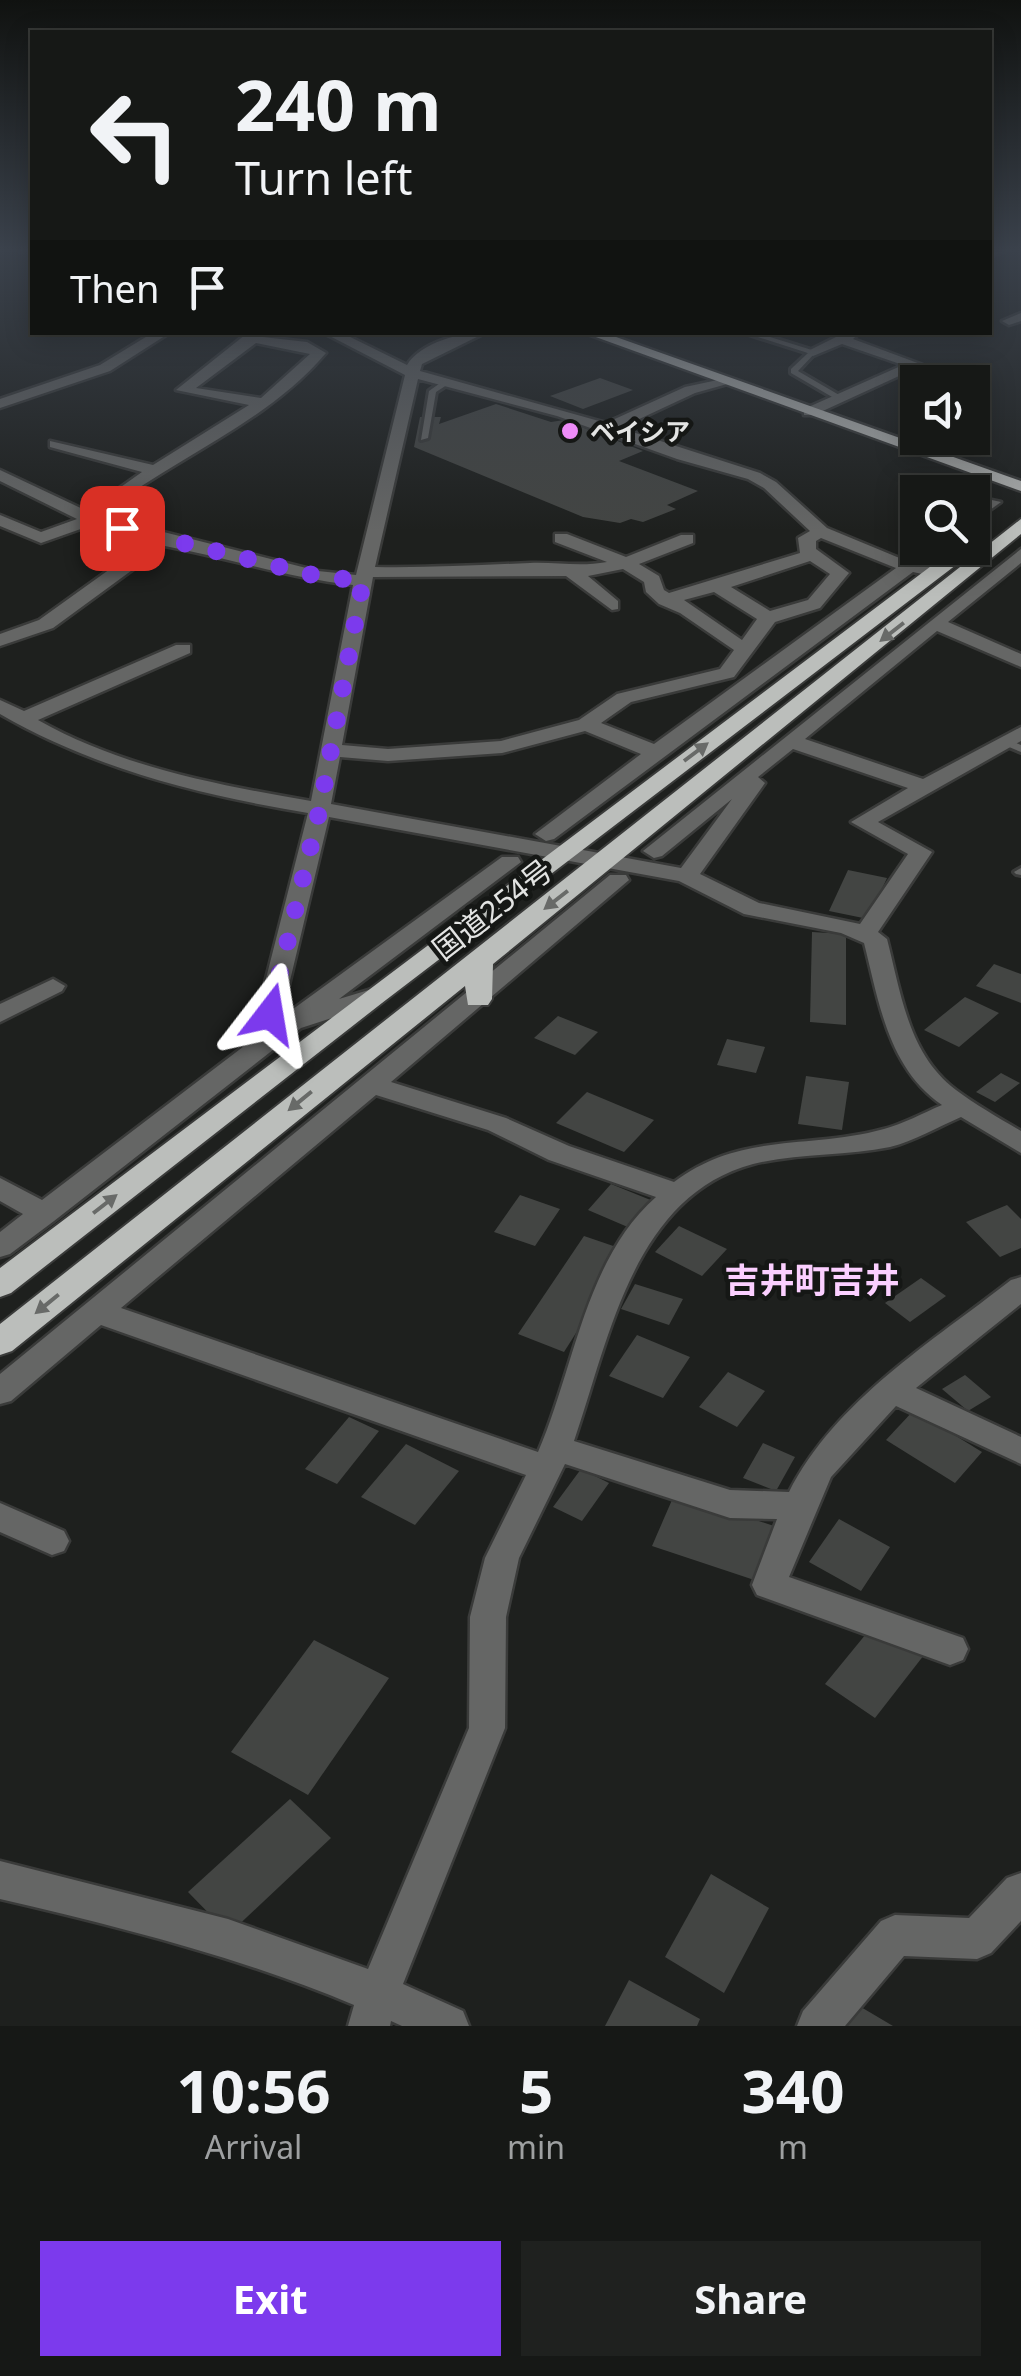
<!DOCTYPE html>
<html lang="en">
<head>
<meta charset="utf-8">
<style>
  :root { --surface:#161816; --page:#1f211f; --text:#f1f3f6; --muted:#9ea0a1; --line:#353735; --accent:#7c3aed }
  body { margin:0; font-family:"Noto Sans","Noto Sans JP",sans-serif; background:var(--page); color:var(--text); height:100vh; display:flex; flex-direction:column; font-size:38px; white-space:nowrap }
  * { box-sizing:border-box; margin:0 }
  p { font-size:32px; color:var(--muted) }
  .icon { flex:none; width:55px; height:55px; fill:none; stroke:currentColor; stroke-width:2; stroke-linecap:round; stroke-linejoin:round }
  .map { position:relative; height:2026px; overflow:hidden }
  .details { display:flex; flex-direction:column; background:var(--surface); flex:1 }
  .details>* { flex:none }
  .top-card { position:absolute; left:30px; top:30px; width:962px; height:305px; border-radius:0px; box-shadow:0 5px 25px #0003,0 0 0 2px var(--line); background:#161816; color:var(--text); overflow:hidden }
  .tools { position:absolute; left:900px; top:365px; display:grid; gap:20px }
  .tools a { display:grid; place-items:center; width:90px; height:90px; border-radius:0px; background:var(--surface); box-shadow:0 5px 25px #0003,0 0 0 2px var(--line); font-size:50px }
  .pin { position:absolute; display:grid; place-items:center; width:85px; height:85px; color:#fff; margin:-42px; border-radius:20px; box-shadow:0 5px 15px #0006 }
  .me { position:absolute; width:110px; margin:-55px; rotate:14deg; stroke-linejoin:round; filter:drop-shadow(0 0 8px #0008) }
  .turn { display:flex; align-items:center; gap:35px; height:210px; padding:0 40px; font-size:45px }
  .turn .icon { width:130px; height:130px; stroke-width:2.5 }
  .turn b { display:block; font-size:70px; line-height:85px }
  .then { display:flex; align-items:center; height:95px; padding:0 40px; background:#0003; gap:20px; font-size:38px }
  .eta { display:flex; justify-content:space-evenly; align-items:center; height:170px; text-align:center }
  .eta b { font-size:60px; font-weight:700; line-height:70px }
  .primary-button { display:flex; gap:20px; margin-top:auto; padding:20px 40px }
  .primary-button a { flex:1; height:115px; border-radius:0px; background:var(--accent); color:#fff; font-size:40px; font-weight:700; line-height:115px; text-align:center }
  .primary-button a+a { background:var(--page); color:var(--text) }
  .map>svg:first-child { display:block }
  .building { fill:#434543 }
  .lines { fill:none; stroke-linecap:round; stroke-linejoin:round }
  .service-casing { stroke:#3a3b3a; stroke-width:6 }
  .minor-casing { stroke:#3a3b3a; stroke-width:5 }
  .primary-casing { stroke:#3a3b3a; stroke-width:5 }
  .trunk-casing { stroke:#3a3b3a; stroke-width:4 }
  .service { fill:#656665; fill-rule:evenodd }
  .minor { fill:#656665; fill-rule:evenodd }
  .primary { fill:#adafad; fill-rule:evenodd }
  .trunk { fill:#bbbebb; fill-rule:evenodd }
  .oneway { fill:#686a68 }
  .route { stroke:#7c3aed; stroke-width:18; stroke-dasharray:0 32.4 }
  .poi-dot { fill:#ee8cf8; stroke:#151715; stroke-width:4 }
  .labels { text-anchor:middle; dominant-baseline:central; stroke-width:9; stroke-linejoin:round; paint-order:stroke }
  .far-poi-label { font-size:25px; font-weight:bold; fill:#e3e4e3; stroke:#151715; text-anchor:start }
  .street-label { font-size:30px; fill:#e3e4e3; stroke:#151715 }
  .quarter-label { font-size:35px; font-weight:bold; fill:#fbcfff; stroke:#151715 }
</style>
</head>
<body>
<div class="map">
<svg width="1021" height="2026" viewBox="0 0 1021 2026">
  <rect width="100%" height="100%" fill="#1e201e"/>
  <g class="building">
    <polygon points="600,378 633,390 583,409 550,396"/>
    <polygon points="496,404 551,422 564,420 643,451 619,461 698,491 667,505 676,509 643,522 631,519 620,523 583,517 414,447 420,417 441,417 439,424"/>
    <polygon points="848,870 887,878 868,919 829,911"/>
    <polygon points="812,932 846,934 846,1025 810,1022"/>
    <polygon points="994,964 1021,974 1021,1003 976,986"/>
    <polygon points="965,997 999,1013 959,1047 924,1030"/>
    <polygon points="558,1016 598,1032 575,1055 534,1038"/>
    <polygon points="727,1039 765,1047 756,1073 717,1065"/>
    <polygon points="1001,1073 1020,1083 995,1102 976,1092"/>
    <polygon points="806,1076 849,1082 842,1130 798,1124"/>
    <polygon points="587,1092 654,1120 624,1152 556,1123"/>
    <polygon points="611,1184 653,1201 630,1228 588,1210"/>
    <polygon points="520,1195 560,1209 535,1246 494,1232"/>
    <polygon points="1007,1205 1021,1219 1021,1248 1000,1257 966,1222"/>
    <polygon points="679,1226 727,1249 702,1276 655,1252"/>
    <polygon points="584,1236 628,1251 564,1352 518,1334"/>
    <polygon points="921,1278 946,1296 910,1322 885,1303"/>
    <polygon points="635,1284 683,1299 669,1325 621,1309"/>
    <polygon points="637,1335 690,1357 663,1398 609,1376"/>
    <polygon points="728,1372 765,1391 737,1427 699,1407"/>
    <polygon points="965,1375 991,1397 968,1411 942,1389"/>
    <polygon points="914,1410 982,1452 955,1483 886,1440"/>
    <polygon points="349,1417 379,1431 337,1484 305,1469"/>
    <polygon points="763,1443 795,1457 776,1491 743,1478"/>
    <polygon points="406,1444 459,1471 415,1525 361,1497"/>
    <polygon points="581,1469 609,1483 582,1521 553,1507"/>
    <polygon points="675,1493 789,1531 769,1585 652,1546"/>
    <polygon points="839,1519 890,1547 861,1591 809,1562"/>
    <polygon points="875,1623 924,1655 875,1718 825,1684"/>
    <polygon points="314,1640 389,1678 308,1795 231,1752"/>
    <polygon points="290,1799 331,1838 229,1934 188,1892"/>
    <polygon points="711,1874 769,1908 724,1993 665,1957"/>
    <polygon points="629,1980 700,2019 697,2026 605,2026"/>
    <polygon points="844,1997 893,2026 830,2026"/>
  </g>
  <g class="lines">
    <g class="service-casing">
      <g id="service">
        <polygon points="742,332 754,332 815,351 815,353 798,371 846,399 839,401 791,373 791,369 808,353"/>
        <polygon points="443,381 450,383 436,392 428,438 421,440 429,391"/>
        <polygon points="1006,739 1021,745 1021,752 1002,744 1001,742"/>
        <polygon points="1021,868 1021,875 1016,874 1014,872"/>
      </g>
    </g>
    <g class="minor-casing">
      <g id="minor">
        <polygon points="32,247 21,252 15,248 15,247"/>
        <polygon points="1010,247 1008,250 990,257 990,249"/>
        <polygon points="1021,313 1021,321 1009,325 1002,321"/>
        <polygon points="154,332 171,332 110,371 0,408 0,399 100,365"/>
        <path d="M322 332H340L407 365C421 342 462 332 487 332L422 364 420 371 606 423 685 387 727 378V384L695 393 620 428 760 473 776 482 827 528 897 557 907 560 924 548H942L924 564 945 572 936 577 913 572 554 839 546 841 535 834 641 754 585 731 502 753 388 761 340 757 331 804 681 868 732 799 662 856 654 858 643 851 1021 549V563L948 622 1021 654V667L937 631 805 739 923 779 1021 727V741L878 822 932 852 878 932 887 939C901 993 908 1054 956 1090 976 1105 999 1118 1021 1131V1153L961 1117C938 1127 914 1141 890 1147 845 1156 797 1153 753 1164 633 1196 609 1340 574 1441L730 1490 789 1492C836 1400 932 1342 1011 1280L1021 1277V1304L916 1388 1021 1437V1464L896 1406 831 1477 789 1577 963 1638 968 1649 963 1660 950 1665 757 1595 752 1585 777 1519 730 1518 565 1464 519 1558 506 1617 505 1728 403 1984 463 2011 469 2026H402L391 2021 390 2026H348L354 2005C240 1957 120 1927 0 1899V1861L228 1919 368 1969 469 1728 470 1617 485 1558 526 1475 101 1325 11 1401 0 1404V1374L610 875H626L629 880 391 1082 506 1118 569 1146 674 1182C742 1131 808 1150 884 1129 903 1124 923 1113 942 1105 888 1068 879 1002 864 943L841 933 744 914 679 881 329 817 283 1010 289 1012 502 857H518L521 862 339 999 372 989 384 997 381 1002 301 1028 54 1221 10 1254 0 1257V1232L23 1214 0 1201V1178L42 1200 273 1024 257 1014 308 813C200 795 95 769 0 714V700L24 711 176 645H190V653L38 720C121 767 218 785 311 801L353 585C290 578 228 558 165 546L53 628 0 646V634L39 620 149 541 92 525 41 543 0 526V515L41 532 77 519 0 481V470L87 511 142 472 50 447V441L153 465 249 405 176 390 245 335 307 342 326 353C265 425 172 458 100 516L318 571 356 575 405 375ZM256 343 310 354 261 398 196 388ZM418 379 557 416 677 459 748 479 764 488 810 531 798 538 800 553 669 593 664 590 659 576 639 564 693 543V535H681L626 557 567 534H555V542L607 562C580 567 557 562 530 563 478 565 427 568 375 567ZM821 538 896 568 654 744 601 723 631 702 734 677 775 622 820 608 849 573 816 549V541ZM810 561 830 574 808 600 770 611 731 587ZM623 569 644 582 646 592 659 604 680 613 734 650 720 669 617 694 579 720 501 741 388 749 342 745 373 577 566 576 612 610 618 609V601L588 576ZM714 592 757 619 742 640 684 600ZM793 749 908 788 851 822 908 854 860 924 759 903 700 874 765 783 758 777ZM376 1095 488 1130 549 1160 656 1197C585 1259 574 1370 538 1452L121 1308Z"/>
        <polygon points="846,332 860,332 853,339 923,365 814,415 804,415 804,409 903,365 842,344 813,356 806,352"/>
        <polygon points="987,499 1001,502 972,523 972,510"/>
        <polygon points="53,979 65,986 62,991 0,1022 0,1004"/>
        <polygon points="0,1503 64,1531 69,1541 64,1551 52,1555 0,1532"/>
        <polygon points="1021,1873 1021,1921 991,1953 977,1959 904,1956 845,2026 797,2026 803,2011 881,1921 895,1915 969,1918 1007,1878"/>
      </g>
    </g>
    <g class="primary-casing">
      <polygon id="primary" points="582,332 602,332 1021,481 1021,491"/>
    </g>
    <g class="trunk-casing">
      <g id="trunk">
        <polygon points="1021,519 1021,534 493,964 492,999 488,1005 468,1005 465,986 12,1351 0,1355 0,1324"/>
        <polygon points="973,544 973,552 382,1003 11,1293 0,1297 0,1268 955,548 972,548"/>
      </g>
    </g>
    <use href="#service" class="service"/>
    <use href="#minor" class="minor"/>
    <use href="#primary" class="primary"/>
    <use href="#trunk" class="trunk"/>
  </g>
  <defs><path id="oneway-solid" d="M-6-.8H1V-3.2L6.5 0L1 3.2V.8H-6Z" transform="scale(2.5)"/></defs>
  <g class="oneway">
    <use href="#oneway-solid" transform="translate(892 632) rotate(142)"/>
    <use href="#oneway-solid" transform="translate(696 752) rotate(-37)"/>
    <use href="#oneway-solid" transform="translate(556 900) rotate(142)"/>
    <use href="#oneway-solid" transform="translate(300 1101) rotate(141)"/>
    <use href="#oneway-solid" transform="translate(105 1204) rotate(-38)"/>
    <use href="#oneway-solid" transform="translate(47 1304) rotate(141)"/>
  </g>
  <linearGradient id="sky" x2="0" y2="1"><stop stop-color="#101210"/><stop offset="0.47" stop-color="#3b424c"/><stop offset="1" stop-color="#3b424c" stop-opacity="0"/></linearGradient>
  <rect width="1021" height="531" fill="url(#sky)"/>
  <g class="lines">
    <polyline class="route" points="122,528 317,576 363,581 320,808 270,1014"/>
  </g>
  <circle class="poi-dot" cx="570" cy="431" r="10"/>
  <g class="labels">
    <g class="far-poi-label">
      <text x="590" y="431">ベイシア</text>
    </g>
    <g class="street-label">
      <text transform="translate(492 909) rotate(-38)">国道254号</text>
    </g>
    <g class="quarter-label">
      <text x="812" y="1279">吉井町吉井</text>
    </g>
  </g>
</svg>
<div class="tools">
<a><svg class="icon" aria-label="sound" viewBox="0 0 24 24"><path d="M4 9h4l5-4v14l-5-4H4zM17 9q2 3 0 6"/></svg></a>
<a><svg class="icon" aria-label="search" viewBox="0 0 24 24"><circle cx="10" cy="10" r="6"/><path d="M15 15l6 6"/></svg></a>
</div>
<div class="pin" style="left:122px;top:528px;background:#d93025"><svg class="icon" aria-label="arrive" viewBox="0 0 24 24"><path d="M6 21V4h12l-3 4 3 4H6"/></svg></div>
<svg class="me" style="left:270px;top:1014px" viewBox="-20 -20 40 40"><path d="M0-17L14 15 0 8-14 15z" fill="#7c3aed" stroke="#fff" stroke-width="4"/></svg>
<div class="top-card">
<div class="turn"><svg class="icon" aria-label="left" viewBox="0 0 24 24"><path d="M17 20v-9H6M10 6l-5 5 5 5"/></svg><div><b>240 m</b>Turn left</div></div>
<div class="then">Then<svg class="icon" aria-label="arrive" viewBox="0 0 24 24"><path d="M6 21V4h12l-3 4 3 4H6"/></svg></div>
</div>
</div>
<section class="details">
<div class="eta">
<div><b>10:56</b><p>Arrival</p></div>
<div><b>5</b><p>min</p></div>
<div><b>340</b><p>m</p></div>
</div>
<div class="primary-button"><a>Exit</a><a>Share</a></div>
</section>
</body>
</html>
